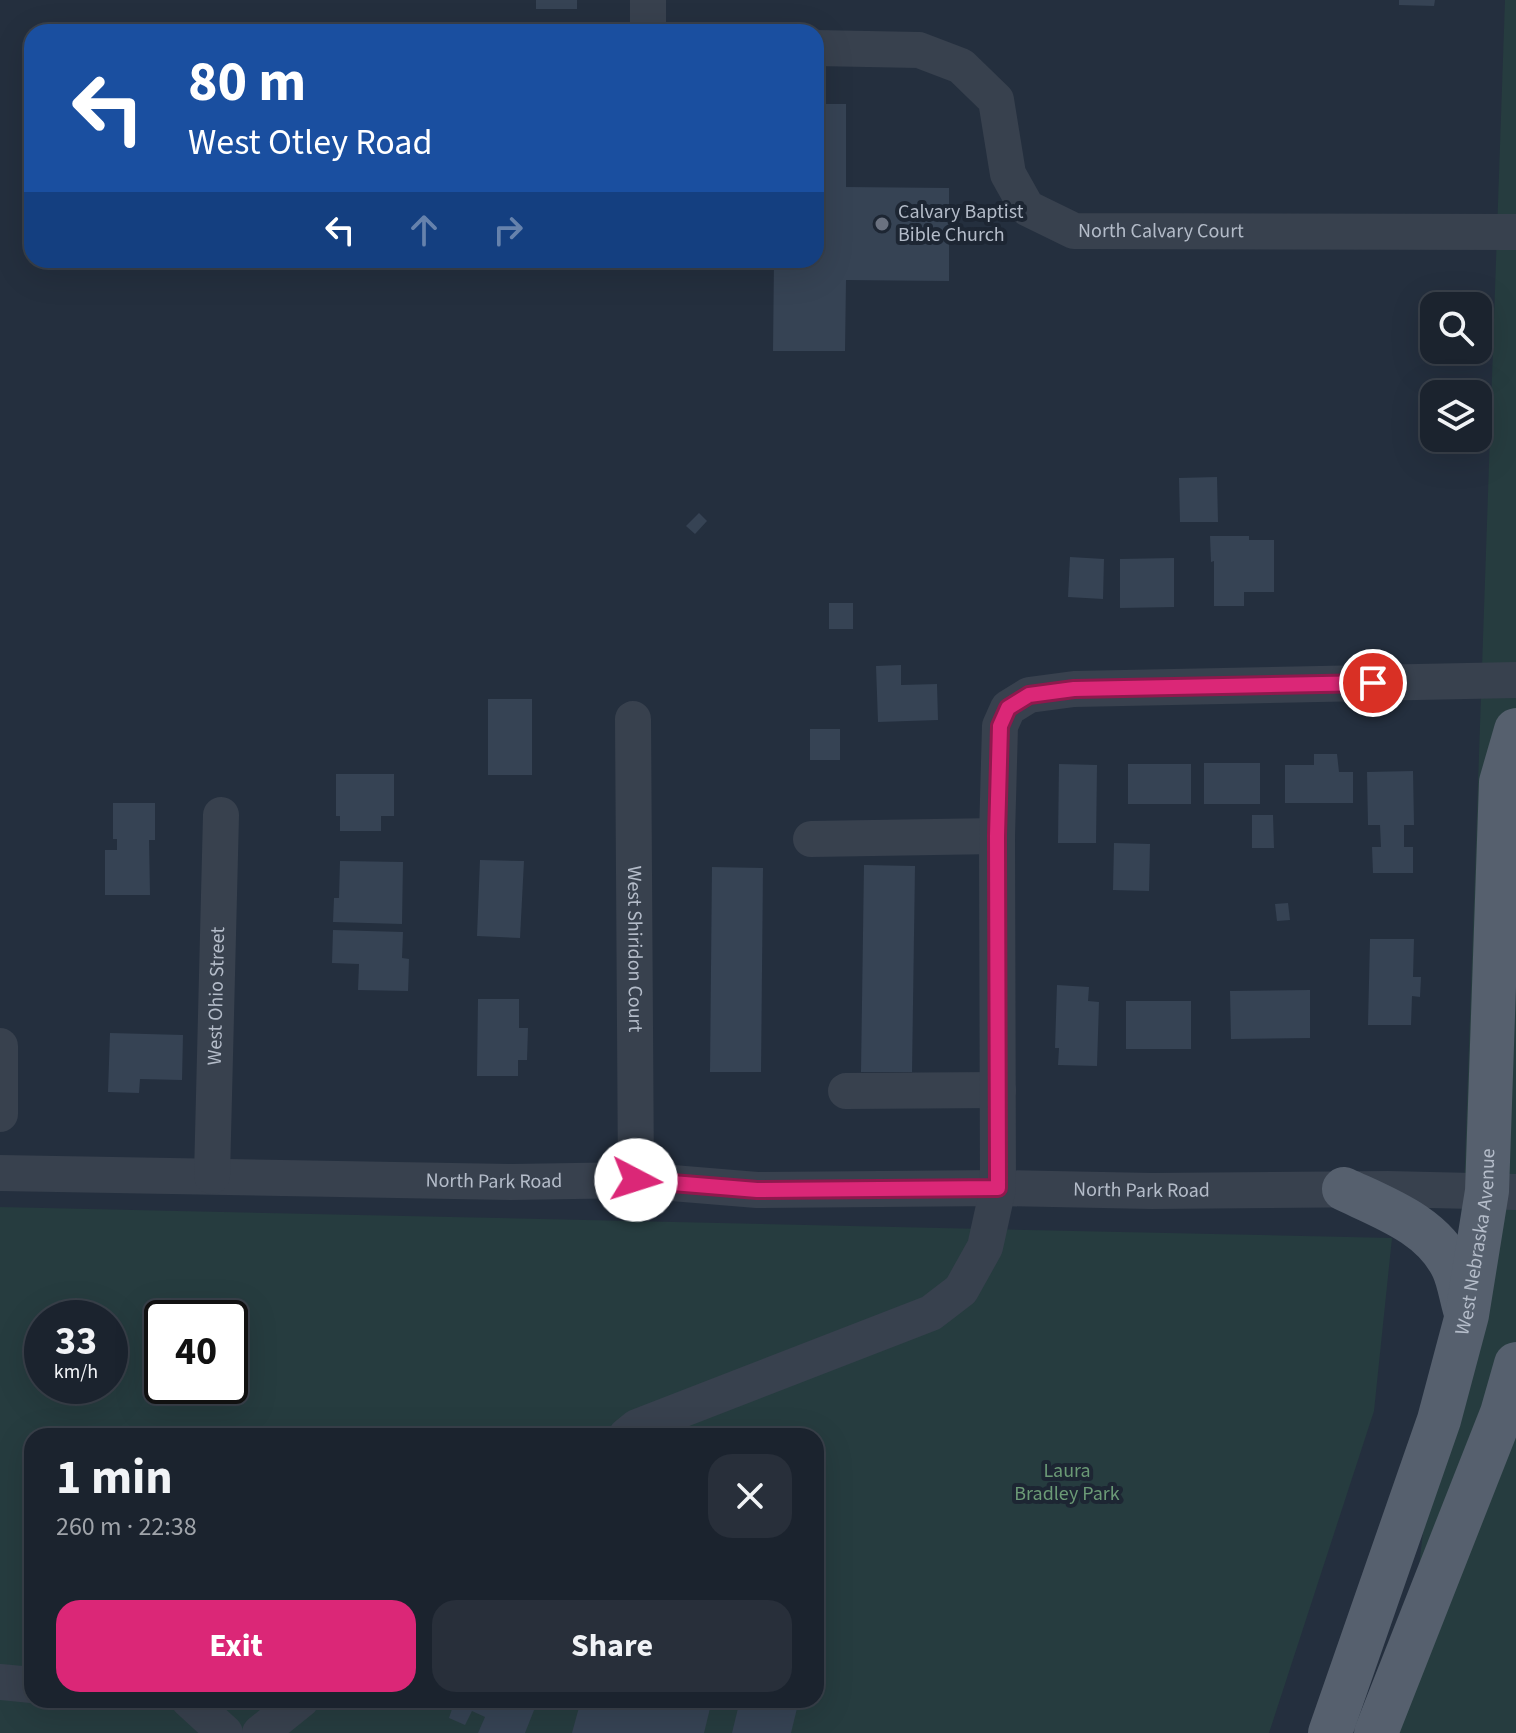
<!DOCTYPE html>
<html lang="en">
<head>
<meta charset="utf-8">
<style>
  :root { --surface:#1b232e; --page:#282f3a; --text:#f1f3f6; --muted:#a0a4aa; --line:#39404a; --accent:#db2777 }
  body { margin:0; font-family:"Source Sans 3",sans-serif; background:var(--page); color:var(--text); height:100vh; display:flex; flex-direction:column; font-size:30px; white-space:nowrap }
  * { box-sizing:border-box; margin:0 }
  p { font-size:26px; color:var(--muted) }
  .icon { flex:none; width:44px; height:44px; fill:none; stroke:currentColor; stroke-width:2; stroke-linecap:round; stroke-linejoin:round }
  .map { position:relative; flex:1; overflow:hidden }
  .panel { position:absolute; left:24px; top:1428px; width:800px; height:280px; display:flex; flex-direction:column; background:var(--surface); border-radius:24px; box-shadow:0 8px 32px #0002,0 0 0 2px var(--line) }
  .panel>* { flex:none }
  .banner { position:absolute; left:24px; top:24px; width:800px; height:244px; border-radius:24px; box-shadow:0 8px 32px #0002,0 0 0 2px var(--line); background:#1a4fa0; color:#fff; overflow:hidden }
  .fabs { position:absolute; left:1420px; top:292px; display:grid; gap:16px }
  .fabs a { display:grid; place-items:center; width:72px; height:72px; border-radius:16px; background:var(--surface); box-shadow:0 8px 32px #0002,0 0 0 2px var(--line); font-size:40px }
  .speed { position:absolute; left:24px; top:1300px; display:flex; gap:16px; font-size:40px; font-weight:700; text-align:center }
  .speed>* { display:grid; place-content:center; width:104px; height:104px; border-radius:50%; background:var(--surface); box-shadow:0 8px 32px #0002,0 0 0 2px var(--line); line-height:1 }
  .speed small { font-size:20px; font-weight:400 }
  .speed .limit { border:4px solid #111; border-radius:12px; background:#fff; color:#111 }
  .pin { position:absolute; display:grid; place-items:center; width:68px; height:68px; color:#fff; margin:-34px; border:4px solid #fff; border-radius:50%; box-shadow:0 2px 8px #0007 }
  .me { position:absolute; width:88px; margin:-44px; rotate:95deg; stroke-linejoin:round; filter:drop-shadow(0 0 6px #0008) }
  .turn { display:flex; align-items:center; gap:28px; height:168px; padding:0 32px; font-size:36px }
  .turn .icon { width:104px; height:104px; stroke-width:2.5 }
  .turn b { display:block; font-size:56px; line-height:68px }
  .lanes { display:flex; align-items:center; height:76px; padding:0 32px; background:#0003; justify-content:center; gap:40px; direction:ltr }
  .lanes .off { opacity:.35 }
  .round { display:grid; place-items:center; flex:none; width:84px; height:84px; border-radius:24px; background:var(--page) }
  .headline { display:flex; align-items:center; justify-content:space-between; height:136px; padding:0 32px }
  h1 { font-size:48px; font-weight:700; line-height:60px }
  .primary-button { display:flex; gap:16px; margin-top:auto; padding:16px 32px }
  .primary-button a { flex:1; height:92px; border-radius:24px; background:var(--accent); color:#fff; font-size:32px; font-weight:700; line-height:92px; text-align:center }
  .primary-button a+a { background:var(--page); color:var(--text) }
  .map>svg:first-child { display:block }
  .green { fill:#263c3f; fill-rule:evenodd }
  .building { fill:#364354 }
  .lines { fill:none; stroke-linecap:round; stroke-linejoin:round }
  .minor { stroke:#38414e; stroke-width:36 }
  .major { stroke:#56606e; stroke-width:44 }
  .route-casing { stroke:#8e194d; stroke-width:20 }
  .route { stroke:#db2777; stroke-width:14 }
  .worship-dot { fill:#6b7280; stroke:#1d2633; stroke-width:3 }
  .labels { text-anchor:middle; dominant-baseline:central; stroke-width:8; stroke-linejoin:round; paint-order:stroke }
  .poi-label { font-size:20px; fill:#b4bcc9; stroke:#1d2633; text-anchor:start }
  .street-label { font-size:20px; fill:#b4bcc9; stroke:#1d2633 }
  .park-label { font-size:20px; fill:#6b9a76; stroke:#1d2633 }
</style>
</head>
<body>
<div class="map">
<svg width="1516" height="1733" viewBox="0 0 1516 1733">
  <rect width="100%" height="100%" fill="#242f3e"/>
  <g class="green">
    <polygon points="1505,0 1516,0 1516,1733 1399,1733 1464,1190"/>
    <path d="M0 1207 1392 1238 1374 1411 1269 1733H0ZM42 1318H110V1386H42ZM162 1318H230V1386H162ZM32 1436H816V1700H32Z"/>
  </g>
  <g class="building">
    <rect x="536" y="0" width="41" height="9"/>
    <polygon points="1399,0 1435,0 1434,6 1399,5"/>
    <polygon points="816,104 846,104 846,187 949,188 949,281 846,280 845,351 773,351 774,260 816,260"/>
    <polygon points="1217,477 1218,522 1180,522 1179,478"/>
    <polygon points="699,513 707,521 695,534 686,526"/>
    <polygon points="1210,536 1249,536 1249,540 1274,540 1274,592 1244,592 1244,606 1214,606 1214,561 1211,562"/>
    <polygon points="1070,557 1104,559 1103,599 1068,597"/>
    <polygon points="1174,558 1174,607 1120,608 1120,559"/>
    <rect x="829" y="603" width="24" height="26"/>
    <polygon points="901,665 901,685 937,684 938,720 878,722 876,666"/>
    <rect x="488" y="699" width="44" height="76"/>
    <rect x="810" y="729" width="30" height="31"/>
    <polygon points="1314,754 1337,754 1339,772 1353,772 1353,803 1285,803 1285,765 1314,765"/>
    <rect x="1204" y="763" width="56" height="41"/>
    <polygon points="1059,764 1097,765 1096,843 1058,843"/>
    <rect x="1128" y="764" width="63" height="40"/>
    <polygon points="1413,771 1414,825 1404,825 1404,847 1413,847 1413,873 1373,873 1372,847 1381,847 1380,825 1368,825 1367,772"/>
    <polygon points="336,774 394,774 394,816 381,816 381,831 340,831 340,816 336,816"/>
    <polygon points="113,803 155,803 155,840 149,840 150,895 105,895 105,850 117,850 117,839 113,839"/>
    <polygon points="1252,815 1273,815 1274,848 1252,848"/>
    <polygon points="1114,843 1150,844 1149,891 1113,890"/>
    <polygon points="480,860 524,861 520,938 477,936"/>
    <polygon points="340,861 403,862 402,924 333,922 334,898 339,898"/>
    <polygon points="864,865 915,866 912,1072 861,1072"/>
    <polygon points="712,867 763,868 761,1072 710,1072"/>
    <polygon points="1288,903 1290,920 1277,921 1275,904"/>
    <polygon points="333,930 403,932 402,958 409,959 408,991 358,990 359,964 332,963"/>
    <polygon points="1370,939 1414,939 1413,977 1421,977 1420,997 1412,996 1411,1025 1368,1025"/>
    <polygon points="1057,985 1089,987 1088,1001 1099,1002 1097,1066 1058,1065 1059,1048 1055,1048"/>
    <polygon points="1310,990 1310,1038 1231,1039 1230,991"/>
    <polygon points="478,999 519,999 519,1028 528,1028 527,1060 518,1060 518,1076 477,1076"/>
    <rect x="1126" y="1001" width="65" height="48"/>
    <polygon points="110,1033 183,1035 182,1080 140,1079 139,1093 108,1092"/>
    <polygon points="451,1700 538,1700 525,1733 478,1733 485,1717 472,1711 465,1725 449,1718 453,1706 449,1704"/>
    <polygon points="581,1700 712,1700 704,1733 572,1733"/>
    <polygon points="740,1700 799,1700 791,1733 732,1733"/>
  </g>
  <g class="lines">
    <g class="minor">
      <polyline points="648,32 648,0"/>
      <path id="s1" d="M816 48 919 50 961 66 996 100 1008 174 1027 208 1074 231 1516 232"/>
      <path id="s2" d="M633 719 636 1180"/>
      <polyline points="811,839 997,836"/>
      <polyline points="0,1046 0,1114"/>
      <polyline points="846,1091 998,1090"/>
      <path id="s3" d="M0 1173 512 1182 636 1180 757 1190 998 1188 1152 1191 1388 1189 1516 1192"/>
      <path id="s4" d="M212 1176 221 815"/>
      <polyline points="626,1436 637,1427 931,1313 961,1290 985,1247 998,1188 997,836 1000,726 1008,708 1029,695 1074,689 1516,680"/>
      <polyline points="0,1682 32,1685"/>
      <polyline points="189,1700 225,1733"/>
      <polyline points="260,1733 301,1700"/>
    </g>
    <g class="major">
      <path d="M1344 1189C1384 1208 1433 1225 1453 1268 1459 1281 1461 1297 1465 1310"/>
      <path id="s5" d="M1330 1733 1439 1420 1467 1315 1487 1191 1501 782 1516 730"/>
      <polyline points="1376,1733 1502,1413 1516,1364"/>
    </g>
  </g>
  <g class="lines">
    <g class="route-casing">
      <polyline id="route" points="636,1180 757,1190 998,1188 997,836 1000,726 1008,708 1029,695 1074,689 1373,683"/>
    </g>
    <use href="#route" class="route"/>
  </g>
  <circle class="worship-dot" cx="882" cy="224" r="8"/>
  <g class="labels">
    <g class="poi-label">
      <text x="898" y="212">Calvary Baptist<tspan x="898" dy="23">Bible Church</tspan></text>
    </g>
    <g class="street-label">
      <text stroke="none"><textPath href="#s1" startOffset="450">North Calvary Court</textPath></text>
      <text stroke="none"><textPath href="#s2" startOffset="230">West Shiridon Court</textPath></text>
      <text stroke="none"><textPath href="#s4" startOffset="180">West Ohio Street</textPath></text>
      <text stroke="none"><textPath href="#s3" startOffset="494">North Park Road</textPath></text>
      <text stroke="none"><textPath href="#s3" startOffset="1142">North Park Road</textPath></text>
      <text stroke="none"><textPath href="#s5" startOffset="514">West Nebraska Avenue</textPath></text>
    </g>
    <g class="park-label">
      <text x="1067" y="1471">Laura<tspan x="1067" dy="23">Bradley Park</tspan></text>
    </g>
  </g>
</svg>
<div class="fabs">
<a><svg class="icon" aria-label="search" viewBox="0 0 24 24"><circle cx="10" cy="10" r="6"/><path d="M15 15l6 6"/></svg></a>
<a><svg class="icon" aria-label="layers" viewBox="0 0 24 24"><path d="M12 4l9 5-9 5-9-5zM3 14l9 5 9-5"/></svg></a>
</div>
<div class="speed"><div>33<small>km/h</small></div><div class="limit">40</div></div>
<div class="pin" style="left:1373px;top:683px;background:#d93025"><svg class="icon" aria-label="arrive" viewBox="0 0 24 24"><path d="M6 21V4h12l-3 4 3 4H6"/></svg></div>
<svg class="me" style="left:636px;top:1180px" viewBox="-20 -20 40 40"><circle r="19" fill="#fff"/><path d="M0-13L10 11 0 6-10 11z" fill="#db2777"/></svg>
<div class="banner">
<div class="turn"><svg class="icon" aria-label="left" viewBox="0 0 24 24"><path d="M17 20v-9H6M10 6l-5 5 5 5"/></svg><div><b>80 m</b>West Otley Road</div></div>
<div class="lanes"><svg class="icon" aria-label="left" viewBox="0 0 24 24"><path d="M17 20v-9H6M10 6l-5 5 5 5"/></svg><svg class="icon off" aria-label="ahead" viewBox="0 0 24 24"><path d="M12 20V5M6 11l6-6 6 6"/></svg><svg class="icon off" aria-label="right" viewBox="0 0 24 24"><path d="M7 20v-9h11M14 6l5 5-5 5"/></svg></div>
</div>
<section class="panel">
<div class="headline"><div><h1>1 min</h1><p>260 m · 22:38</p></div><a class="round"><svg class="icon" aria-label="close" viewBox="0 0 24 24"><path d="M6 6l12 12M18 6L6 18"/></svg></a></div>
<div class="primary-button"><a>Exit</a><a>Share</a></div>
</section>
</div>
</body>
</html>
